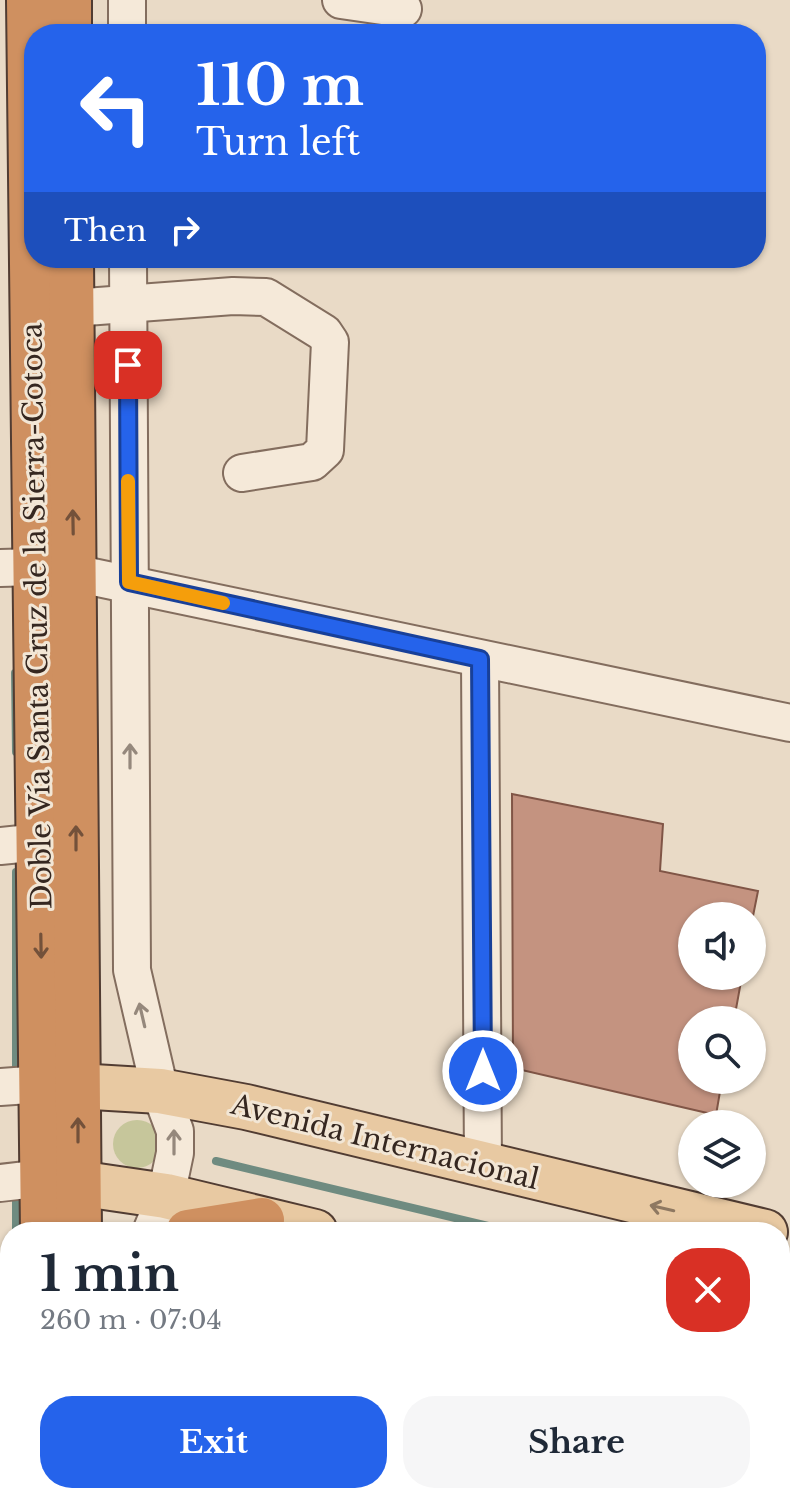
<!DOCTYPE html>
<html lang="en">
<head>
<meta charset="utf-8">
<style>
  :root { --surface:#fff; --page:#f6f6f7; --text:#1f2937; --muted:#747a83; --accent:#2563eb }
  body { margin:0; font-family:"Libre Baskerville",serif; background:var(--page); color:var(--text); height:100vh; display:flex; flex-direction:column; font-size:30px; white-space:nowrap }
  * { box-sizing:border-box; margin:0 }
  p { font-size:26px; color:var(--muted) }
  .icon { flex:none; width:44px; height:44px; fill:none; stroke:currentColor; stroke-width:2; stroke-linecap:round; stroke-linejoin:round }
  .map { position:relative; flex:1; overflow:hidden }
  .panel { position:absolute; left:0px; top:1222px; width:790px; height:282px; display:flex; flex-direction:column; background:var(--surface); border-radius:32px 32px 0 0; box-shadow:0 2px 6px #0004 }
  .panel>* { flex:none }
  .top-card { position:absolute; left:24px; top:24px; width:742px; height:244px; border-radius:32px; box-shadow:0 2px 6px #0004; background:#2563eb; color:#fff; overflow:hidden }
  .buttons { position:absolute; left:678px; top:902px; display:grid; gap:16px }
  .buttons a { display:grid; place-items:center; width:88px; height:88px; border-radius:50%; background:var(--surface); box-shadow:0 2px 6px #0004; font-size:40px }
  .pin { position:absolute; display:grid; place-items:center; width:68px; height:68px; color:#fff; margin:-34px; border-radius:16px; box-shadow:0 4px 12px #0006 }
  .me { position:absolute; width:88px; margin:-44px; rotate:0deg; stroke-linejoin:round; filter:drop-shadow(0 0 6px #0008) }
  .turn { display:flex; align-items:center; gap:28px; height:168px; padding:0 40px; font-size:36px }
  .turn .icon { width:104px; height:104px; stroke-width:2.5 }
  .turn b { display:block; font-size:56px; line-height:68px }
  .then { display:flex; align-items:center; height:76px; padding:0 40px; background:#0003; gap:16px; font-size:30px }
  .round { display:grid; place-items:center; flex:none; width:84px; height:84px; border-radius:32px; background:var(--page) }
  .head { display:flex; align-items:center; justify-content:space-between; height:136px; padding:0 40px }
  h1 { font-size:48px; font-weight:700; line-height:60px }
  .button { display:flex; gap:16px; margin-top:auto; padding:16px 40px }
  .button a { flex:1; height:92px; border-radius:32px; background:var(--accent); color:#fff; font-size:32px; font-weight:700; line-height:92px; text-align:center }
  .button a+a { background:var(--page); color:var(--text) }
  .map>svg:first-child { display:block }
  .green { fill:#c6c69b }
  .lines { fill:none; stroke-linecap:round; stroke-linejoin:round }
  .stream { stroke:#6f8b80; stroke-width:8 }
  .building { fill:#c49380; stroke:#805546; stroke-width:2 }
  .minor-casing { stroke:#836d5e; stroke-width:40 }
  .major-casing { stroke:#513c32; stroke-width:48 }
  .highway-casing { stroke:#513c32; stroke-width:48 }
  .minor { stroke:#f5e9d9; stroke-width:36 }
  .major { stroke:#e8c9a2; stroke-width:44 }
  .highway { stroke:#cf9060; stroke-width:44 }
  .oneway { stroke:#73513a }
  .oneway2 { stroke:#95887c }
  .oneway3 { stroke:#8e7861 }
  .route-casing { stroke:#184099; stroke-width:20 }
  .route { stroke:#2563eb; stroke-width:14 }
  .slow { stroke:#f59e0b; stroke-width:14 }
  .labels { text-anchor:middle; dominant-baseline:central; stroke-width:6; stroke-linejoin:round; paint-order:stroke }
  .street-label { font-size:28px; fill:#352720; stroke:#f2e6d5 }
</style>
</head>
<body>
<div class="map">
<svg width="790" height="1503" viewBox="0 0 790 1503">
  <rect width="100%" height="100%" fill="#e9dac6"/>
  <circle class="green" cx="137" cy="1144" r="24"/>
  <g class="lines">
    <g class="stream">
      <polyline points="15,673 16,752"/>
      <polyline points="16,872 16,1078"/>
      <polyline points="216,1161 514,1232"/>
      <polyline points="16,1199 16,1232"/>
      <polyline points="780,1295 790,1297"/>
      <polyline points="18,1494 18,1503"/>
    </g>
  </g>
  <polygon class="building" points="512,794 663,824 660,871 758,891 752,921 752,916 692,916 692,976 742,976 734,1020 692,1020 692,1080 722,1080 716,1115 513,1068"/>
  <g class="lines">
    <g class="minor-casing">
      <g id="minor">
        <polyline points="127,0 127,34"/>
        <polyline points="341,0 403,9"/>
        <polyline points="128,258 132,970 160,1091 175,1131 175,1153 166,1196 151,1232"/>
        <polyline points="72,308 233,296 266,297 324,333 330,342 325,450 312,462 242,473"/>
        <polyline points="0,568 36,567"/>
        <polyline points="74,573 790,723"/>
        <polyline points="480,659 483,1166"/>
        <polyline points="0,846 40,842"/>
        <polyline points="0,1087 43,1084"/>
        <polyline points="0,1183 43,1178"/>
        <polyline points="140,1494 140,1503"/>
        <polyline points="516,1503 516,1494"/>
      </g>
    </g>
    <g class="major-casing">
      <g id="major">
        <polyline points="43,1084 160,1091 246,1107 765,1232"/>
        <polyline points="43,1178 166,1196 315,1232"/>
        <polyline points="780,1337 790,1340"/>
      </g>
    </g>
    <g class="highway-casing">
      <g id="highway">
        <polyline points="29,0 43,1232"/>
        <polyline points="69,0 69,34"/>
        <polyline points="71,258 79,1232"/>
        <polyline points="188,1232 262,1220"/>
        <polyline points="44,1494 44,1503"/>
        <polyline points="81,1494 81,1503"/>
      </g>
    </g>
    <use href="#minor" class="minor"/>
    <use href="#major" class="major"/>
    <use href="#highway" class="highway"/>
  </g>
  <defs><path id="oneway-shaft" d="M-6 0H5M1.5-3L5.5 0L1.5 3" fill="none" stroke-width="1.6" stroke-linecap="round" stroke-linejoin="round" transform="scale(2)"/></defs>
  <g class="oneway">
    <use href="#oneway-shaft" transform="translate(73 522) rotate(-91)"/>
    <use href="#oneway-shaft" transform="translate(76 838) rotate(-90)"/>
    <use href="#oneway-shaft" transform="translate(41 946) rotate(89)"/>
    <use href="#oneway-shaft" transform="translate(78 1130) rotate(-90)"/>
  </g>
  <g class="oneway2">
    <use href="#oneway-shaft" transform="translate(130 756) rotate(-90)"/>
    <use href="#oneway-shaft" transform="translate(142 1015) rotate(-103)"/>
    <use href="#oneway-shaft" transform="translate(174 1142) rotate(-90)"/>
  </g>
  <use class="oneway3" href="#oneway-shaft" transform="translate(662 1208) rotate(-167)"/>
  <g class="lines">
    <g class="route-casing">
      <polyline id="route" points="128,365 129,582 480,659 483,1071"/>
    </g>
    <use href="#route" class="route"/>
    <polyline class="slow" points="128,481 129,582 223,603"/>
  </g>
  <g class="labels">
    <g class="street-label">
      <text transform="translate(37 616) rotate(-91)">Doble Vía Santa Cruz de la Sierra-Cotoca</text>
      <text transform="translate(385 1142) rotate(14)">Avenida Internacional</text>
    </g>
  </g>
</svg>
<div class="buttons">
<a><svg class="icon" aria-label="sound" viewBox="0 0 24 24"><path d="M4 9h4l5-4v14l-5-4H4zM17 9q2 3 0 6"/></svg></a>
<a><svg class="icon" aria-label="search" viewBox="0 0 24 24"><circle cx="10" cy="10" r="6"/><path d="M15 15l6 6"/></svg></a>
<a><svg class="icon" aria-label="layers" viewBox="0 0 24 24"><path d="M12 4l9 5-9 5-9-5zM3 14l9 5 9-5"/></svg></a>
</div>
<div class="pin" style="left:128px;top:365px;background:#d93025"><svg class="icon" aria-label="arrive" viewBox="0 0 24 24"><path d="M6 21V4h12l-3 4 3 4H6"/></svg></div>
<svg class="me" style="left:483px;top:1071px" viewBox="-20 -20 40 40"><circle r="17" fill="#2563eb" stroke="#fff" stroke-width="3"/><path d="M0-11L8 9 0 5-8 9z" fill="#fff"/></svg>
<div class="top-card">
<div class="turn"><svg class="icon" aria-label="left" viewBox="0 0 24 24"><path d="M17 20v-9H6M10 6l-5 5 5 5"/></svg><div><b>110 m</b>Turn left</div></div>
<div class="then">Then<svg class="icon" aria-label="right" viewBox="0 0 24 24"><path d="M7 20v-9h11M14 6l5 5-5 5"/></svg></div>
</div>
<section class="panel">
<div class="head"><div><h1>1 min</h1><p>260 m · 07:04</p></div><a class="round" style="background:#d93025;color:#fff"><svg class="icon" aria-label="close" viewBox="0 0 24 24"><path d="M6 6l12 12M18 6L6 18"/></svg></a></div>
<div class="button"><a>Exit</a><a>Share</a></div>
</section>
</div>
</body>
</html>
